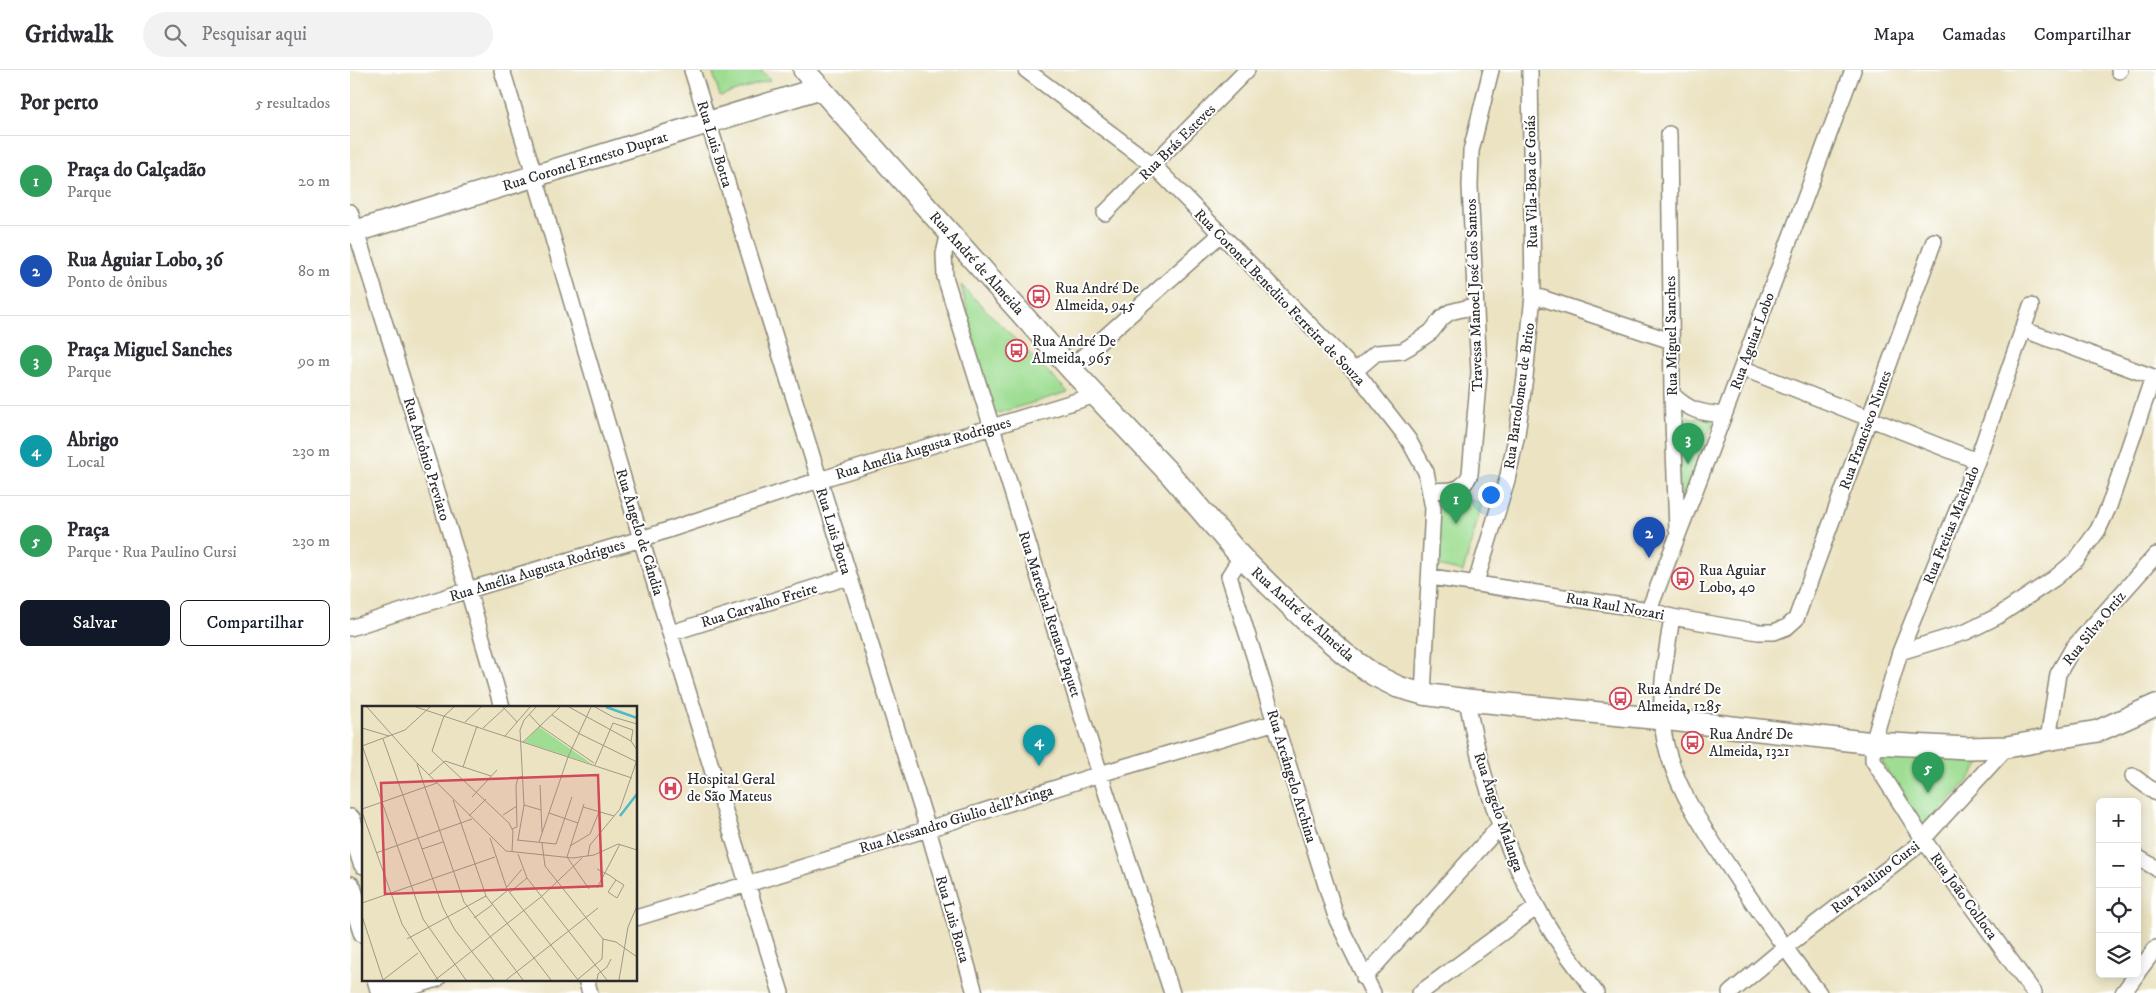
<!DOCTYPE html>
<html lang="pt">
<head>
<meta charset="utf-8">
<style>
	body { margin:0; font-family:"IM FELL DW Pica",serif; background:#f2f2f3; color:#2b2b33 }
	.controls { position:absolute; right:15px; bottom:15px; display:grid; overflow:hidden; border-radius:8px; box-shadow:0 2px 12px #0003 }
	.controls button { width:45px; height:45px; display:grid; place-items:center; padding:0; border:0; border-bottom:1px solid #e1e1e2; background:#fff; color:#2b2b33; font:25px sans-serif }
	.you { position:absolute; left:1140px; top:424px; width:18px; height:18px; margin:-12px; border:4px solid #fff; border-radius:50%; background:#1a73e8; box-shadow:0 0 0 8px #1a73e833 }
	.badge { display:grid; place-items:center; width:32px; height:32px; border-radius:50%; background:#111827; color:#fff; font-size:16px; font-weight:700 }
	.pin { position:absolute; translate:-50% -41px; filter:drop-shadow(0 1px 2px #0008) }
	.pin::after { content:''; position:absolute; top:26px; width:18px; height:15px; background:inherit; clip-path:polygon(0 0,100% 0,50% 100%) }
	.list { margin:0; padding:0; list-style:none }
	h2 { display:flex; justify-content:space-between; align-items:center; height:65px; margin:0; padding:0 20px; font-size:21px }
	h2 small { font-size:16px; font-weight:400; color:#7c7c81 }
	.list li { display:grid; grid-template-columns:32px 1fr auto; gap:15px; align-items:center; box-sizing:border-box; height:90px; padding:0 20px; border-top:1px solid #e1e1e2 }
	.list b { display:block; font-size:19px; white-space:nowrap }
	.list p { margin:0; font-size:16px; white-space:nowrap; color:#7c7c81 }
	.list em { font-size:16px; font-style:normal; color:#7c7c81 }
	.actions { display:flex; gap:10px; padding:15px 20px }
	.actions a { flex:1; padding:11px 0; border:1px solid #111827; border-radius:8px; text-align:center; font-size:18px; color:#111827 }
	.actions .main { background:#111827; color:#fff }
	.icon { flex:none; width:28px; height:28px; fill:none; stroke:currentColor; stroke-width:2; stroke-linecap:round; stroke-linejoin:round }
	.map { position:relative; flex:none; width:1806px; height:923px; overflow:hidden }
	header { display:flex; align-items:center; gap:30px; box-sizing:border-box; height:70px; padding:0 25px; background:#fff; border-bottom:1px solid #e1e1e2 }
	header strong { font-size:24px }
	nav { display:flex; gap:28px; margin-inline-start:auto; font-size:18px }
	.search { width:350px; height:45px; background:#f2f2f3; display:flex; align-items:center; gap:12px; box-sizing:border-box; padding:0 18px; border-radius:28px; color:#7c7c81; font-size:19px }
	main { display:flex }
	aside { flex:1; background:#fff }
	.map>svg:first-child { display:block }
</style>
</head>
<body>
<header>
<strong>Gridwalk</strong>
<div class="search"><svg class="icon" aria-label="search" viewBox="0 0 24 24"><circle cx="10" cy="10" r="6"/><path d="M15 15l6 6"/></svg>Pesquisar aqui</div>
<nav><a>Mapa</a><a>Camadas</a><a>Compartilhar</a></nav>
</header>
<main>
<aside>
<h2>Por perto<small>5 resultados</small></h2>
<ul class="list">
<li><span class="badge" style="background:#2e9e5b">1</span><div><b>Praça do Calçadão</b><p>Parque</p></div><em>20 m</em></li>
<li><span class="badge" style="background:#1a4fb4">2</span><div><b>Rua Aguiar Lobo, 36</b><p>Ponto de ônibus</p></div><em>80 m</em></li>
<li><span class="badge" style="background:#2e9e5b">3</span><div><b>Praça Miguel Sanches</b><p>Parque</p></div><em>90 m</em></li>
<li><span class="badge" style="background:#0f9aa8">4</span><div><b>Abrigo</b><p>Local</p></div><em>230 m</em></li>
<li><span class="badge" style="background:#2e9e5b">5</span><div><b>Praça</b><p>Parque · Rua Paulino Cursi</p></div><em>230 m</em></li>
</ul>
<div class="actions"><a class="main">Salvar</a><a>Compartilhar</a></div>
</aside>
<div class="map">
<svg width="1806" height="923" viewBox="0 0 1806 923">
	<rect width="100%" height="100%" fill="#fff"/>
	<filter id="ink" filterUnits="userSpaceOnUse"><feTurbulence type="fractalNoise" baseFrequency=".02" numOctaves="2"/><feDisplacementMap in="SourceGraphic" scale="10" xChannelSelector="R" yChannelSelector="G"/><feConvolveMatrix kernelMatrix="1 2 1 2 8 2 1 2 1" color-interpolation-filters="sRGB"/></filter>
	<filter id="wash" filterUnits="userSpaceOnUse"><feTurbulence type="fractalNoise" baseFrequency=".0096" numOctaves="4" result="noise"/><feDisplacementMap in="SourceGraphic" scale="20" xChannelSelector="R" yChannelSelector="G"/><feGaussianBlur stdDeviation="1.12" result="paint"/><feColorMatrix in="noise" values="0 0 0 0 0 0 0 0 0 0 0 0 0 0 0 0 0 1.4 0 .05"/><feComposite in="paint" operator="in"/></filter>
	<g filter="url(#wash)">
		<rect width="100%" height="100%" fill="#ebe3c2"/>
		<path fill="#9edd92" stroke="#64845e" d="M 362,0 L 411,0 L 420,10 L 370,26 Z
			M 611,215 L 718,322 L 645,344 L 630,295 Z
			M 1326,339 L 1342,349 L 1365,347 L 1330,440 Z
			M 1111,426 L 1132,434 L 1113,502 L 1083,495 L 1086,437 Z
			M 1528,683 L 1637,684 L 1618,711 L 1573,758 L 1542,711 Z"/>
	</g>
	<g filter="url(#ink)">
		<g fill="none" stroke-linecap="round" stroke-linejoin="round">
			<defs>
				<path id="street" d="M 152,0 L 185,107 L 291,469 L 431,923
					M 342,0 L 578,759 L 625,923
					M 676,0 L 804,96 L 1005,301 L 1058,369 L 1076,402 L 1083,438 L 1073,624
					M 1769,1 L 1770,0
					M 1319,64 L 1322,324 L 1327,460
					M 0,142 L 118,520 L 152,637
					M 755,143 L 897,0
					M 599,162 L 594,184 L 595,207 L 750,704 L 822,923
					M 1183,225 L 1321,271
					M 1681,236 L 1627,391 L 1550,582 L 1523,673 L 1523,690 L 1573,769 L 1684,923
					M 1672,259 L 1806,308
					M 720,298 L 871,164
					M 1392,298 L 1627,391
					M 1005,301 L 1026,283 L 1052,281 L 1059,277 L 1081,262 L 1092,248 L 1100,242 L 1124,236
					M 1322,324 C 1339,341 1351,343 1374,345
					M 1080,420 C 1097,421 1113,423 1120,404 L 1129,303 L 1120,116 L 1121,81 L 1141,0
					M 891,487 L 879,506 L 987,850 L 1023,923
					M 1081,507 L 1299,540 L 1322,547 L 1408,562 L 1424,562 L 1437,557 L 1446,549 L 1584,171
					M 1126,512 L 1157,410 L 1167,364 L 1175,307 L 1183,225 L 1180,0
					M 1299,540 L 1374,345 L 1503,0
					M 1322,547 C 1317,580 1310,615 1312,649 C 1315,707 1358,765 1389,812 C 1415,850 1441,887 1469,923
					M 0,558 L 118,520 L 291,469 L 469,410 L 746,325
					M 321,563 L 498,507
					M 1550,582 L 1616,562 L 1648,546 L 1705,508 L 1726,490 L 1748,460 L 1759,436 L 1803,307
					M 1117,630 C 1130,702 1151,771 1186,835 C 1202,866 1225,895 1246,923
					M 1698,670 L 1708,604 L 1723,578 L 1806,485
					M 1783,706 L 1806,723
					M 1787,787 L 1806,798
					M 286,848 L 578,759 L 750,704 L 926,652
					M 1787,903 L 1806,878
					M 1014,908 L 1150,756
					M 236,909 L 240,923
					M 43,923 L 87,909
					M 1070,923 L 1187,837
					M 1380,923 L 1434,878 L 1566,777 L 1657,677
					M 1773,923 L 1787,904"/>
				<path id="secondary" d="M 454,0 L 720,298 L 820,404 L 891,487 L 954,549 L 995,584 L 1024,605 L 1048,617 L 1073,624 L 1117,630 L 1312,649 L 1523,673 L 1617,678 L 1657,677 L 1748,661 L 1806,635
					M 0,163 L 470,18
					M 0,750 L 14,793
					M 0,817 L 14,862
					M 28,909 L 32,923
					M 50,909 L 54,923"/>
			</defs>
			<use href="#street" stroke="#8b8776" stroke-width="18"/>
			<use href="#secondary" stroke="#8b8776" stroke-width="24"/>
			<use href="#street" stroke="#fff" stroke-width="15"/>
			<use href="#secondary" stroke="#fff" stroke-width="21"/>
		</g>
	</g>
	<defs>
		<symbol id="bus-ring" viewBox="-11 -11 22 22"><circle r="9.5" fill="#fff" stroke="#d1495b" stroke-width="1.5"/><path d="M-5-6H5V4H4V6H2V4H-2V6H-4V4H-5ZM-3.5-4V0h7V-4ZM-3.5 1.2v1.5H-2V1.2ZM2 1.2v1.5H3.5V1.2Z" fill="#d1495b"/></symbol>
		<symbol id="hospital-ring" viewBox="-11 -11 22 22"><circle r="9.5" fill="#fff" stroke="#d1495b" stroke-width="1.5"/><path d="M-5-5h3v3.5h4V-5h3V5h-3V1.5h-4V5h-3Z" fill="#d1495b"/></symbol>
	</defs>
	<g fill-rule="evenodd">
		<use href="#bus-ring" x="676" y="214" width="25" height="25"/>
		<use href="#bus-ring" x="654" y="268" width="25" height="25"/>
		<use href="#bus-ring" x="1320" y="496" width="25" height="25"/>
		<use href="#bus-ring" x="1258" y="616" width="25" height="25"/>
		<use href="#bus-ring" x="1330" y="660" width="25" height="25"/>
		<use href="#hospital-ring" x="308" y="706" width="25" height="25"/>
	</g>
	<g text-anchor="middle" stroke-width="4" stroke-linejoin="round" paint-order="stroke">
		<g font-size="15" fill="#2b2b2b" stroke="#fff">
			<text transform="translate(827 72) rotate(-45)" y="5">Rua Brás Esteves</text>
			<text transform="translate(365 74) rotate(73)" y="5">Rua Luis Botta</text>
			<text transform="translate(235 91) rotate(-17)" y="5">Rua Coronel Ernesto Duprat</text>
			<text transform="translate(1181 112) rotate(-91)" y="5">Rua Vila-Boa de Goiás</text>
			<text transform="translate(627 193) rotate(48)" y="5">Rua André de Almeida</text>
			<text transform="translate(1124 225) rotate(-92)" y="5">Travessa Manoel José dos Santos</text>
			<text transform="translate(930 227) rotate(46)" y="5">Rua Coronel Benedito Ferreira de Souza</text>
			<text transform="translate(1321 266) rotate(-91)" y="5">Rua Miguel Sanches</text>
			<text transform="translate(1402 271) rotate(-70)" y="5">Rua Aguiar Lobo</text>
			<text transform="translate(1169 326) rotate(-82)" y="5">Rua Bartolomeu de Brito</text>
			<text transform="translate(1515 360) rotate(-70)" y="5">Rua Francisco Nunes</text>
			<text transform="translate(573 378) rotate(-17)" y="5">Rua Amélia Augusta Rodrigues</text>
			<text transform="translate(77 389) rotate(73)" y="5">Rua Antônio Previato</text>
			<text transform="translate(1601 455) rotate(-68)" y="5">Rua Freitas Machado</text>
			<text transform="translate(484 461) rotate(73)" y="5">Rua Luis Botta</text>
			<text transform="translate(290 462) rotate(73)" y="5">Rua Ângelo de Cândia</text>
			<text transform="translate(187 500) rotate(-17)" y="5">Rua Amélia Augusta Rodrigues</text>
			<text transform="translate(409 535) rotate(-17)" y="5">Rua Carvalho Freire</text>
			<text transform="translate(1265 536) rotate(10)" y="5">Rua Raul Nozari</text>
			<text transform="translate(700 544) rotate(72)" y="5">Rua Marechal Renato Paquet</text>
			<text transform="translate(953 544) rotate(42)" y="5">Rua André de Almeida</text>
			<text transform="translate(1744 558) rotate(-51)" y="5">Rua Silva Ortiz</text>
			<text transform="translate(942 706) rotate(73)" y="5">Rua Arcângelo Archina</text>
			<text transform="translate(1149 742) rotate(71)" y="5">Rua Ângelo Malanga</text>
			<text transform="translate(606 749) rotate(-17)" y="5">Rua Alessandro Giulio dell'Aringa</text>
			<text transform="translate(1525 807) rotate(-38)" y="5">Rua Paulino Cursi</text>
			<text transform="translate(1614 826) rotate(54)" y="5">Rua João Colloca</text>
			<text transform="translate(603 849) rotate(74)" y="5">Rua Luis Botta</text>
		</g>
		<g font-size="15" fill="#2b2b2b" stroke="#fff" text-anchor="start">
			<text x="705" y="223">Rua André De<tspan x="705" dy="17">Almeida, 945</tspan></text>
			<text x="682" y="276">Rua André De<tspan x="682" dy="17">Almeida, 965</tspan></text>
			<text x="1349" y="505">Rua Aguiar<tspan x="1349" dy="17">Lobo, 40</tspan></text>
			<text x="1287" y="624">Rua André De<tspan x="1287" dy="17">Almeida, 1285</tspan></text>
			<text x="1359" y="669">Rua André De<tspan x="1359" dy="17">Almeida, 1321</tspan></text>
			<text x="337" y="714">Hospital Geral<tspan x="337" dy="17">de São Mateus</tspan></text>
		</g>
	</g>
	<g transform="translate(12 636)">
		<rect width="275" height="275" fill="#ebe3c2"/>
		<path d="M 177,21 L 230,58 L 162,36 Z" fill="#9edd92"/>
		<path fill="none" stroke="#4dbac8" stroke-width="2.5" d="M 244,1 L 275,12M 258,110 L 275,88"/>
		<path fill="none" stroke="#9e9986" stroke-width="1" d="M 5,1 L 55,57 L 144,145 L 211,152 L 232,149 L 256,138 L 275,144M 54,1 L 270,72M 92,1 L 82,10 L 70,45 L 147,117 L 151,125 L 150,146M 141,1 L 155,16M 207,1 L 269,35 L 275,44M 233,1 L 251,11 L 275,18M 167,8 L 178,20 L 232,57M 190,9 L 218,28 L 275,56M 103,16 L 119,1M 0,22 L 27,30M 121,22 L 144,1M 143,30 L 168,1M 21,33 L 81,202 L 93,224 L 132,274M 161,36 L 198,1M 0,39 L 61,213 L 104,274M 0,40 L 43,24 L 68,1M 55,58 L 102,196 L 161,274M 233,59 L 251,17 L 271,24 L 269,35M 101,61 L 115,20M 67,69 L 83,55 L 129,70M 178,79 L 180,126M 110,91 L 135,64M 91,94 L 124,190 L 189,274M 222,98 L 205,151 L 227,183M 162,99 L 179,104M 221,101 L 252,110M 0,103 L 75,77M 0,106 L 40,218 L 76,274M 187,107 L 216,117M 141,109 L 155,100M 107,110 L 124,93M 150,123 L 155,121 L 154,79 L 156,72 L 161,70M 128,132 L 145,183 L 216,274M 155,134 L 194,138 L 210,91M 156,134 L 162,99 L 158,24 L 162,14 L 174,1M 177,136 L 206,51 L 229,1M 180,137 L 183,160 L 241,233 L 240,253 L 215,274M 208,140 L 228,128 L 237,106M 60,143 L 81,136M 14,147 L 110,113M 156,148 L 165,172 L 245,274M 226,150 L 228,139 L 258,103 L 275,54M 235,163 L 247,169 L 254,174 L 262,179 L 255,192 L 246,186 L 254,174M 144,182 L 160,163M 235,182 L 258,138M 148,186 L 165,172M 0,197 L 133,151M 129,198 L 146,184M 0,210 L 21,274M 112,212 L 130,199M 45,233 L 124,190M 241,233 L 254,236 L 275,251M 21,274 L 56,247M 73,274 L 179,191 L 220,152M 144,274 L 236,202M 235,274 L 236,268 L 245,261 L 249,253M 257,274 L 266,221 L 275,200"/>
		<path fill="#d1495b" fill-opacity="0.15" stroke="#d1495b" stroke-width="2.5" d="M 236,69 L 240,180 L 23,188 L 19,77 Z"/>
		<rect width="275" height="275" fill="none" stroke="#2b2b2b" stroke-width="2.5"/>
	</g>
</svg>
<div class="controls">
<button>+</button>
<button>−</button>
<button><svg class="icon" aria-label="locate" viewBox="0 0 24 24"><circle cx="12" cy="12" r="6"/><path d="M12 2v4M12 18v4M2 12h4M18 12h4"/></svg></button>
<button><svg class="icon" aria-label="layers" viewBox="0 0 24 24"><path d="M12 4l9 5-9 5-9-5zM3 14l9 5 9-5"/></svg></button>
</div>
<div class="you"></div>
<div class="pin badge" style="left:1106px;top:454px;background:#2e9e5b">1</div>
<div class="pin badge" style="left:1299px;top:488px;background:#1a4fb4">2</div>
<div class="pin badge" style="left:1338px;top:394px;background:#2e9e5b">3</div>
<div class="pin badge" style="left:689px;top:696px;background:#0f9aa8">4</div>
<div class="pin badge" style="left:1578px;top:723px;background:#2e9e5b">5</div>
</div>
</main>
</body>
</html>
